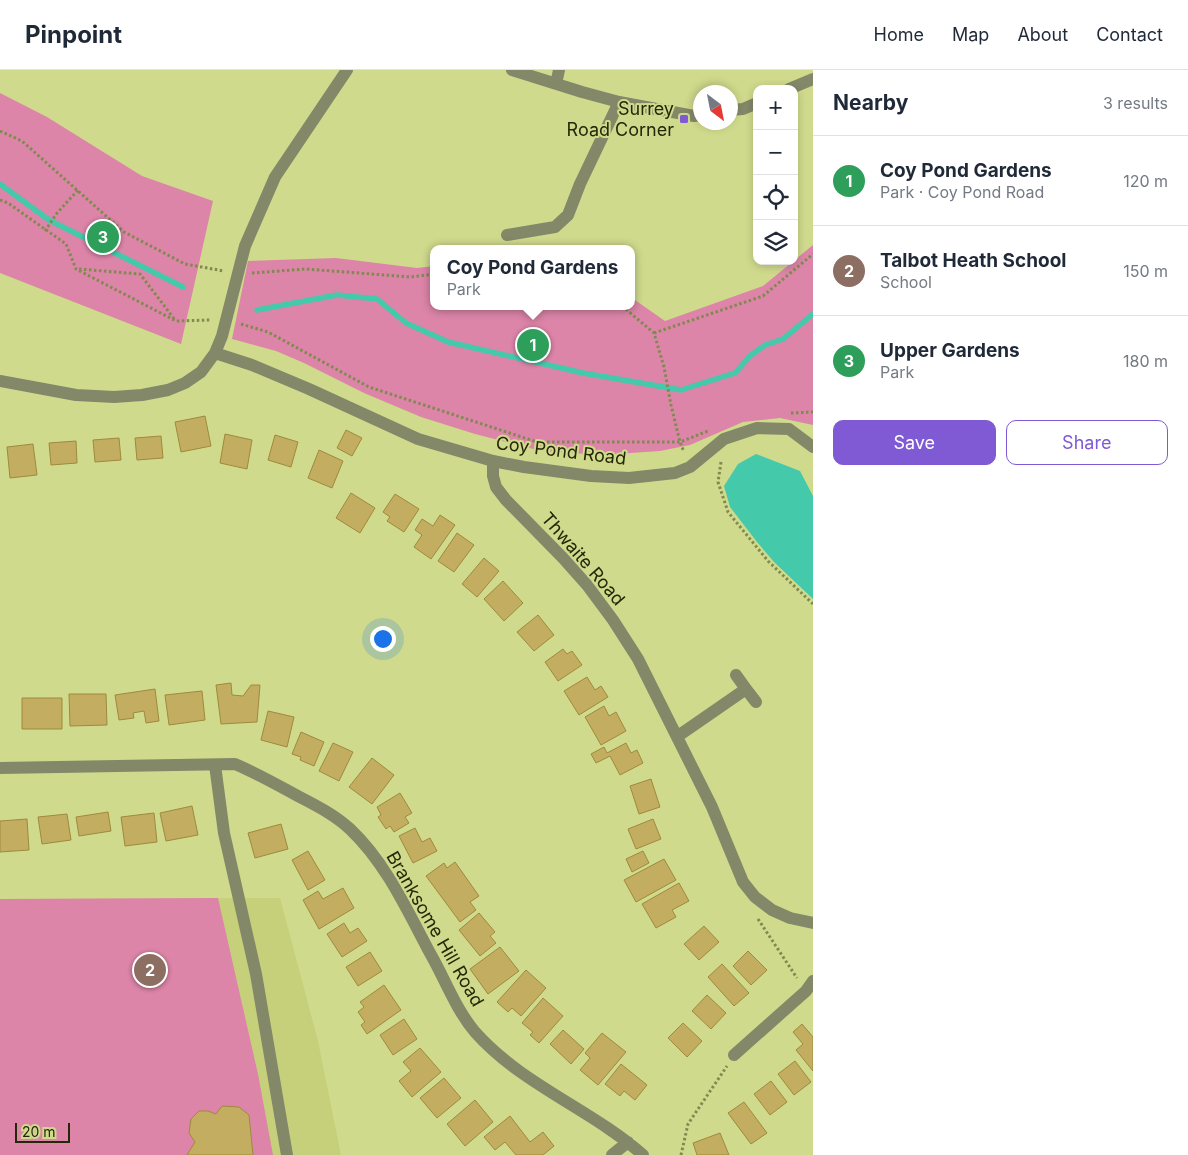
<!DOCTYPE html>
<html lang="en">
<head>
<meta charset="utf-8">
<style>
	body { margin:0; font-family:Inter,sans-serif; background:#f6f6f7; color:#1f2937 }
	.controls { position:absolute; right:15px; top:15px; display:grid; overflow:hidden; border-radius:10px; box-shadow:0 2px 8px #0003 }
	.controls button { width:45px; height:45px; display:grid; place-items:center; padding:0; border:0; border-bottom:1px solid #e0e1e3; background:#fff; color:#1f2937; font:25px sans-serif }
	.compass { position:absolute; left:693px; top:15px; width:45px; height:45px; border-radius:50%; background:#fff; box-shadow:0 2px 8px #0003; rotate:148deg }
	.scale { position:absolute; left:15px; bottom:12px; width:55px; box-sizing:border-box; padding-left:5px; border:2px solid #252808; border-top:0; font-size:14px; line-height:18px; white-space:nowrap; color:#252808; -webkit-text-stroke:4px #d0da8c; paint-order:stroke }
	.you { position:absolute; left:382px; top:568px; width:18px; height:18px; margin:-12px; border:4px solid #fff; border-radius:50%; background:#1a73e8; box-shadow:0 0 0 8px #1a73e833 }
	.badge { display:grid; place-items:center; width:32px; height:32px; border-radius:50%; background:#805ad4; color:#fff; font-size:16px; font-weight:700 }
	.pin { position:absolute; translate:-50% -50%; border:2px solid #fff; box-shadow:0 1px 5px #0006 }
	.popup { position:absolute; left:430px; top:175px; width:205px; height:65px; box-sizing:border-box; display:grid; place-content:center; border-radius:10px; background:#fff; filter:drop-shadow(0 1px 4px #0005); font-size:16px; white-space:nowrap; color:#747a83 }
	.popup b { font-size:19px; color:#1f2937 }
	.popup::after { content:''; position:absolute; left:50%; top:100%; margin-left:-10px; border:10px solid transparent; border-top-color:#fff }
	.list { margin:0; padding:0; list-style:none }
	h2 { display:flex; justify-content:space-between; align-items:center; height:65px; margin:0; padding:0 20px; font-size:21px }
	h2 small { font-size:16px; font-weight:400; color:#747a83 }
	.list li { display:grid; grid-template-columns:32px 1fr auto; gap:15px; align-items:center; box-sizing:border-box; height:90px; padding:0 20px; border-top:1px solid #e0e1e3 }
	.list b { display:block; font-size:19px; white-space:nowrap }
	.list p { margin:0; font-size:16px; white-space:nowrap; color:#747a83 }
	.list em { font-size:16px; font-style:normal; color:#747a83 }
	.actions { display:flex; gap:10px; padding:15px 20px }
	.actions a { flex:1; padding:11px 0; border:1px solid #805ad4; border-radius:10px; text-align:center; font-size:18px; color:#805ad4 }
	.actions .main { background:#805ad4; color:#fff }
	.icon { flex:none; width:28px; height:28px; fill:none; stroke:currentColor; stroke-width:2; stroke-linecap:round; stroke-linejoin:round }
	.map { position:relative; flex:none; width:813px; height:1085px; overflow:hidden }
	header { display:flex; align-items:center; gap:30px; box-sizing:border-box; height:70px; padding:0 25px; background:#fff; border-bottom:1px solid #e0e1e3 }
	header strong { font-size:24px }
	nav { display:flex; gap:28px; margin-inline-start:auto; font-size:18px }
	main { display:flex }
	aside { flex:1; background:#fff }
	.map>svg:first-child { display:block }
</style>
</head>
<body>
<header>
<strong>Pinpoint</strong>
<nav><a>Home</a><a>Map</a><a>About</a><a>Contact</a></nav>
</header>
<main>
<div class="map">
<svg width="813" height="1085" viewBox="0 0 813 1085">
	<rect width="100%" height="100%" fill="#d0da8c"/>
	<path fill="#c6d07a" d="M 280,828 L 318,971 L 341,1085 L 0,1085 L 0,829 Z"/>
	<path fill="#dc85a8" d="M 0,23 L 47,47 L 142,106 L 213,131 L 181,274 L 0,203 Z
		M 813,175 L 813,355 L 780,348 L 743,352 L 690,375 L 660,381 L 601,385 L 541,381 L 475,364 L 421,347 L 364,323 L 304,293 L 276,281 L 232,269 L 248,191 L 336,188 L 417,198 L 434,196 L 434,236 L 632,236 L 632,228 L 665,251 L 763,216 Z
		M 218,828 L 258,1004 L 273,1085 L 0,1085 L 0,829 Z"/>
	<path fill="#44c9ab" d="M 756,384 L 800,401 L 813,426 L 813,529 L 774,492 L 757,472 L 730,437 L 724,416 L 738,394 Z"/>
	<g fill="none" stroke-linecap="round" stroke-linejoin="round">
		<path stroke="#44c9ab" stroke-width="5.5" d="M 0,114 L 49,150 L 183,217
			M 257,240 L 337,225 L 377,229 L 406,253 L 448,272 L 583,303 L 681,320 L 735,303 L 750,286 L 765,275 L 783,269 L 813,244"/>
	</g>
	<path fill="#c2ad60" stroke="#9e8a3c" d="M 205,346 L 211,376 L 181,382 L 175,352 Z
		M 346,360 L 362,368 L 352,386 L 337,378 Z
		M 225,364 L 252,370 L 247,399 L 220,393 Z
		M 275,365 L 298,372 L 291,397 L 268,390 Z
		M 161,366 L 163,388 L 137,390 L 135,368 Z
		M 119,368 L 121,390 L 95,392 L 93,370 Z
		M 76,371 L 77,393 L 51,395 L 49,373 Z
		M 33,374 L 37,405 L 10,408 L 7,377 Z
		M 319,380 L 343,391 L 332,418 L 308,408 Z
		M 351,423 L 375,438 L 360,463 L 336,448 Z
		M 395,424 L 419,439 L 404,462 L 387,451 L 390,447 L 383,442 Z
		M 440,445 L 455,455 L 431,489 L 414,477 L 422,465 L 415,460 L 422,449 L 433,456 Z
		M 457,463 L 474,475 L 454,502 L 438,491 Z
		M 484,488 L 499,501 L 477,527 L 462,514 Z
		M 503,511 L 523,533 L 504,551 L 484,529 Z
		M 538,545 L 554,565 L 534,581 L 517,562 Z
		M 563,579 L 567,584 L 572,581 L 582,595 L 558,611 L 545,592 Z
		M 587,607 L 595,620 L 601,616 L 608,627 L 579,645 L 564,621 Z
		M 231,613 L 232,625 L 243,626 L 251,615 L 260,615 L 257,652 L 221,654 L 216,615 Z
		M 155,619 L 159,651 L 146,653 L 144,641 L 133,643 L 134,648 L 119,650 L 115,625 Z
		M 202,621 L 205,650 L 169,655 L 165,625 Z
		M 69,624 L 106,624 L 107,655 L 70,656 Z
		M 22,628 L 62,628 L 62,659 L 22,659 Z
		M 604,636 L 609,646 L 616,642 L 626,661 L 601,675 L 585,647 Z
		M 268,641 L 294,647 L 287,677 L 261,670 Z
		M 301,662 L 324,672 L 314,696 L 300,690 L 301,687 L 292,684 Z
		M 333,673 L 353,682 L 339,711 L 319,701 Z
		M 626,673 L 631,683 L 637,680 L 643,693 L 620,705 L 610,686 L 596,693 L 591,684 L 604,677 L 607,683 Z
		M 372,688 L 394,705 L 372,734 L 349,717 Z
		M 651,709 L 660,737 L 639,744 L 630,716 Z
		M 400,723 L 412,743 L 405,747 L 409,753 L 394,762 L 390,756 L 386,759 L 378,747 L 381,745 L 377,737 Z
		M 192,736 L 198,765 L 166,771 L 160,743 Z
		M 108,742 L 111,761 L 79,766 L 76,747 Z
		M 154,743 L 157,772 L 125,776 L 121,747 Z
		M 67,744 L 71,770 L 42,774 L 38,747 Z
		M 27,749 L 29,780 L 0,782 L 0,751 Z
		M 653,749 L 661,769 L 636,779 L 628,759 Z
		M 281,754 L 288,779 L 255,788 L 248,763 Z
		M 415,758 L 422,772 L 430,768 L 437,781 L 413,793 L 399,766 Z
		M 308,781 L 325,810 L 308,820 L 292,790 Z
		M 643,781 L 649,793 L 632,802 L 626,789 Z
		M 664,789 L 676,810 L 636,832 L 624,810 Z
		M 455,792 L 479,826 L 470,832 L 476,840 L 460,852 L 426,806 L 444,793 L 447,798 Z
		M 679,813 L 689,831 L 672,840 L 676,847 L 656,858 L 642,834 Z
		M 343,818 L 354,838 L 319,859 L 303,830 L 318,821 L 323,829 Z
		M 479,843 L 495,862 L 490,866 L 496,873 L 480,886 L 459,860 Z
		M 344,853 L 350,863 L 358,858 L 367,871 L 342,887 L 327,864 Z
		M 704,856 L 719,872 L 699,890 L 684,874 Z
		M 500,877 L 519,901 L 488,924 L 470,899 Z
		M 748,881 L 767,900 L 751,915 L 733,896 Z
		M 370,882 L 382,901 L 358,916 L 346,897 Z
		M 722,894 L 749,923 L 734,936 L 708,907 Z
		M 526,900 L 546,918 L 521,946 L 512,938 L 508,942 L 497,932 Z
		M 384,915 L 401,940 L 367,964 L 361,955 L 365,952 L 358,942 L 364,937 L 360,932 Z
		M 707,925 L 726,943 L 711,959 L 692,941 Z
		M 543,928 L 563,946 L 539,973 L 530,965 L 533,962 L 522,953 Z
		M 404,949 L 417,969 L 393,985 L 380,965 Z
		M 683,953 L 702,971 L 687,987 L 668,968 Z
		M 802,954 L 813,967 L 813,1001 L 796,980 L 803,974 L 793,962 Z
		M 563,960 L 584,979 L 571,994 L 550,974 Z
		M 602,963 L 626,982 L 598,1015 L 580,1000 L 590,988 L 585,983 Z
		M 420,978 L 441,1002 L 412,1027 L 399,1011 L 411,1001 L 403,992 Z
		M 795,991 L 811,1012 L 794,1025 L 778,1004 Z
		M 621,994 L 647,1015 L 635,1030 L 624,1021 L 620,1026 L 605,1014 Z
		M 444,1008 L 461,1028 L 437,1048 L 420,1028 Z
		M 771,1011 L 787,1032 L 770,1045 L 754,1024 Z
		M 475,1030 L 493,1052 L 465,1076 L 447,1054 Z
		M 744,1032 L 767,1063 L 751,1074 L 728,1043 Z
		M 222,1036 L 239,1037 L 249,1045 L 253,1085 L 187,1085 L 195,1072 L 189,1063 L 191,1049 L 199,1041 L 208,1041 L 216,1044 Z
		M 510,1046 L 530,1072 L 543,1062 L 554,1076 L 543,1085 L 516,1085 L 505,1072 L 495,1080 L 484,1067 Z
		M 720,1063 L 729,1085 L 697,1085 L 693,1073 Z"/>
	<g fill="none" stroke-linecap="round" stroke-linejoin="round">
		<path stroke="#828950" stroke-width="3" stroke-dasharray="2.5 2.5" stroke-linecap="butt" d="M 0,61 L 22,71 L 124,162 L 185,194 L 224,201
			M 0,130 L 8,133 L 66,174 L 76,199 L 176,251 L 210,250
			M 45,161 L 57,143 L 78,120
			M 79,199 L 140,204 L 175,250
			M 252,203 L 306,199 L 411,207 L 434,204
			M 622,236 L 654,263 L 664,297 L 671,335 L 680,372 L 684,382
			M 241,254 L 268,262 L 369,317 L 537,372 L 680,372 L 708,361
			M 654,263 L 763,226 L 813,184
			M 791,343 L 813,342
			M 721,392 L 718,412 L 728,442 L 768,491 L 813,534
			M 758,849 L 797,908
			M 681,1085 L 688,1054 L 727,996"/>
		<path stroke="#838869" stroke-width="12" d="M 512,0 L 582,22 L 619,32 L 694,46 L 700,45
			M 556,14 L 559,0
			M 789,19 L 813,9
			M 730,40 L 743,39 L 757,33
			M 507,165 L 555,157 L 568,145 L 580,114 L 619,32
			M 215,283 L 252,295 L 309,319 L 418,369 L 493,391 L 524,397 L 591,406 L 629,408 L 675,403 L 690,397 L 724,369 L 757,358 L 789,359 L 813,377
			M 0,311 L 76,325 L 114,327 L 142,325 L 168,320 L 185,313 L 201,302 L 215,283 L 222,266 L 245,176 L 275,107 L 347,0
			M 493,391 L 493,406 L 496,417 L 506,430 L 563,488 L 587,515 L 613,550 L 638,589 L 712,737 L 743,812 L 755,827 L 772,840 L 790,848 L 813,853
			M 736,605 L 746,619
			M 678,666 L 746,619 L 756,632
			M 215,695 L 224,763 L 256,904 L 287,1085
			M 0,698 L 235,694 C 256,703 276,714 296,725 C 315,735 334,744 350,759 C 386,793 407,840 430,883 C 445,909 455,938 475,962 C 522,1015 591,1039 643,1085
			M 734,985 L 806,921 L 813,911
			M 612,1085 L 628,1072"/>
	</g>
	<rect fill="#805ad4" stroke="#d0da8c" stroke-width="2" x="679" y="44" width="10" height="10" rx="2.5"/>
	<g text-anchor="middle" stroke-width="4" stroke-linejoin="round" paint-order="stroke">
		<g font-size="18" fill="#252808" stroke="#d0da8c" text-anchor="end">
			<text x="674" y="45">Surrey<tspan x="674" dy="21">Road Corner</tspan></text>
		</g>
		<g font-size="18" fill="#252808" stroke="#d0da8c">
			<text transform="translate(561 381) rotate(7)" y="6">Coy Pond Road</text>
			<text transform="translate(583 489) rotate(49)" y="6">Thwaite Road</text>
			<text transform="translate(435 859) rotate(60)" y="6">Branksome Hill Road</text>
		</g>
	</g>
</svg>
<div class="controls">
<button>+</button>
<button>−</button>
<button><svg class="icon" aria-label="locate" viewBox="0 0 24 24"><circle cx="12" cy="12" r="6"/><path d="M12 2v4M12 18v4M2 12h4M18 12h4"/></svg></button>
<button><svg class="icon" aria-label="layers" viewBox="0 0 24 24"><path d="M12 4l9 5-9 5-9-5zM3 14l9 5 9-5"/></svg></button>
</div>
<svg class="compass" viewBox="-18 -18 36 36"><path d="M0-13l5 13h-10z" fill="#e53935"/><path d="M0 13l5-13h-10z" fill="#747a83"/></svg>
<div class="scale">20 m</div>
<div class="you"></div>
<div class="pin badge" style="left:533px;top:275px;background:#2e9e5b">1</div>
<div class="popup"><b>Coy Pond Gardens</b>Park</div>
<div class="pin badge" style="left:150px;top:900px;background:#8d6e63">2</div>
<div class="pin badge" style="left:103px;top:167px;background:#2e9e5b">3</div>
</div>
<aside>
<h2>Nearby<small>3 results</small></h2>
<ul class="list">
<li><span class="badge" style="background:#2e9e5b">1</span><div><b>Coy Pond Gardens</b><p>Park · Coy Pond Road</p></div><em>120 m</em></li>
<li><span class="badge" style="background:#8d6e63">2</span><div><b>Talbot Heath School</b><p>School</p></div><em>150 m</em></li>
<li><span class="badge" style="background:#2e9e5b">3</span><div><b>Upper Gardens</b><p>Park</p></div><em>180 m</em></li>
</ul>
<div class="actions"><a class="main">Save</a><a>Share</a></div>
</aside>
</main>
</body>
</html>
